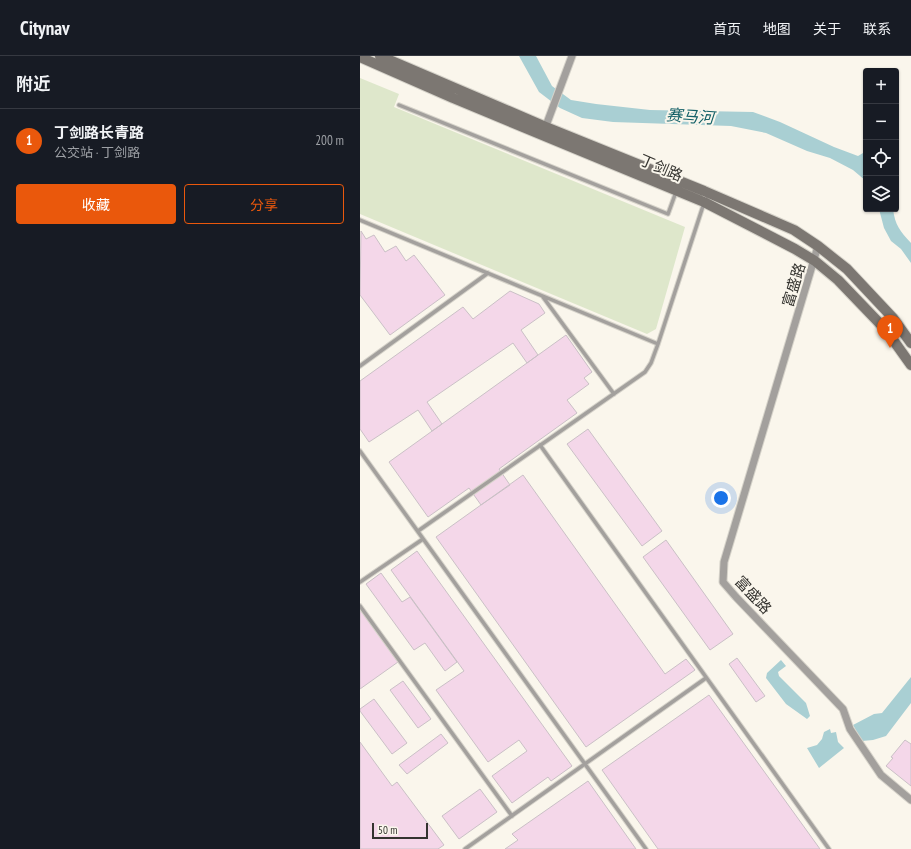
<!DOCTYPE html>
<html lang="zh">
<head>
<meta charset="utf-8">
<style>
	body { margin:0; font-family:"PT Sans Narrow","Noto Sans SC",sans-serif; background:#242831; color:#f1f3f6 }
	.controls { position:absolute; right:12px; top:12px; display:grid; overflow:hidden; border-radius:4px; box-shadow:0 1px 3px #0004 }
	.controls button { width:36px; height:36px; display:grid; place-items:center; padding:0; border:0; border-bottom:1px solid #363941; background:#171b24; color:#f1f3f6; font:20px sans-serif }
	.scale { position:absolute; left:12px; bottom:10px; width:56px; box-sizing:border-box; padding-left:4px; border:2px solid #34332f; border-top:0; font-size:11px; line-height:14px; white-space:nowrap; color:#34332f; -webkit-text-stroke:3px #faf6ec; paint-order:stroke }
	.you { position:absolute; left:361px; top:442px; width:14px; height:14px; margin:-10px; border:3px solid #fff; border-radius:50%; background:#1a73e8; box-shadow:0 0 0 6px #1a73e833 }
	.badge { display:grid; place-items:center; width:26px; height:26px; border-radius:50%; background:#ea580c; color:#fff; font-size:13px; font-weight:700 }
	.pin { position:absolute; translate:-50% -33px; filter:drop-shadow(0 1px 2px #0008) }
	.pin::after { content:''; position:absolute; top:21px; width:14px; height:12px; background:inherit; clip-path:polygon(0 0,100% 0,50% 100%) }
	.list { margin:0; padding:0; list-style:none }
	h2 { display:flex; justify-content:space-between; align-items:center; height:52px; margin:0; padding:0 16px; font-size:17px }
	h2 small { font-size:13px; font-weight:400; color:#9ea1a6 }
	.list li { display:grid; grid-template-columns:26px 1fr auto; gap:12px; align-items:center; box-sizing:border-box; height:64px; padding:0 16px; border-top:1px solid #363941 }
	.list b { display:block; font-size:15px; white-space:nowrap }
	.list p { margin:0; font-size:13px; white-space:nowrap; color:#9ea1a6 }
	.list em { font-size:13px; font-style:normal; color:#9ea1a6 }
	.actions { display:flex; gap:8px; padding:12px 16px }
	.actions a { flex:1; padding:9px 0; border:1px solid #ea580c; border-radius:4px; text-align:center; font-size:14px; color:#ea580c }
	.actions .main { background:#ea580c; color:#fff }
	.icon { flex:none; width:22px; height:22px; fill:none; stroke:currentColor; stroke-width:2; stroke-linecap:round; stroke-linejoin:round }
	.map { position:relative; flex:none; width:551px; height:793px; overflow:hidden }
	header { display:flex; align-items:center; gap:24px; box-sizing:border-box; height:56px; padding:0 20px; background:#171b24; border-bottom:1px solid #363941 }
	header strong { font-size:19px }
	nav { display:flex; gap:22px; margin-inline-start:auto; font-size:14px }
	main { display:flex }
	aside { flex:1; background:#171b24 }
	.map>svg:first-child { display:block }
</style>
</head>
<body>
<header>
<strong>Citynav</strong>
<nav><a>首页</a><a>地图</a><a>关于</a><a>联系</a></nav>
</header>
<main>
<aside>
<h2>附近<small></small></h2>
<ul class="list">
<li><span class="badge">1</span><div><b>丁剑路长青路</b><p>公交站 · 丁剑路</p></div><em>200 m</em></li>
</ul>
<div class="actions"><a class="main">收藏</a><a>分享</a></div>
</aside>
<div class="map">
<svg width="551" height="793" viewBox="0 0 551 793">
	<rect width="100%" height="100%" fill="#faf6ec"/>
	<path fill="#dee7cb" d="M 0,22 L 39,38 L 34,51 L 325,171 L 296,273 L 287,278 L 0,158 Z"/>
	<path fill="#a9cfd3" d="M 159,0 L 176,0 L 192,30 L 211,44 L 236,48 L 290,54 L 393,56 L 420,66 L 474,91 L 498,100 L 503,97 L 506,100 L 506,125 L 493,114 L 470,102 L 447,95 L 406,77 L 371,70 L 253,66 L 222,62 L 200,52 L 179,36 Z
		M 519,153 L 533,153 C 535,169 540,175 551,187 L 551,207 L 541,193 L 531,185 L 524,172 Z
		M 421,604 L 426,610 L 418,616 L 419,620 L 446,647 L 450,660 L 447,663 L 426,648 L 406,622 L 407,617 Z
		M 551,621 L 551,647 L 526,680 L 513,684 L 502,685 L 493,669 L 514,658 L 522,657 Z
		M 470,673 L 471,677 L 476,676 L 478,686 L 484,692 L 459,712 L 447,692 L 457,689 L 462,683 L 464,676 Z"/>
	<path fill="#f4d7e9" stroke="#cac0c6" d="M 1,175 L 6,183 L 14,179 L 25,196 L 36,190 L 46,205 L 54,199 L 85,239 L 30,279 L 0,239 Z
		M 150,235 L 179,248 L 185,257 L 161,274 L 178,299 L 167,307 L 153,287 L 67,346 L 82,368 L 72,375 L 58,354 L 9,386 L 0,373 L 0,325 L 103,251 L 113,263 Z
		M 206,279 L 232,316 L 224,322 L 229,328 L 207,344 L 217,357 L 139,413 L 150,429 L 121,449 L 109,432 L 68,461 L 29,406 Z
		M 228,373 L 302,475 L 282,490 L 207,388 Z
		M 163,419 L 305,618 L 326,603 L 335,614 L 226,691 L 76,481 Z
		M 306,484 L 373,578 L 350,594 L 283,501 Z
		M 57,495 L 212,710 L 191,725 L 188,721 L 152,747 L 132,720 L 167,695 L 159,684 L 128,706 L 76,634 L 104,615 L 31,514 Z
		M 21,517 L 42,546 L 50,541 L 97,606 L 85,615 L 65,587 L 54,594 L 6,528 Z
		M 0,553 L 38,606 L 0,633 Z
		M 377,602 L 405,640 L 396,646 L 369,608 Z
		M 43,625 L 71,663 L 58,672 L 30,634 Z
		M 349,639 L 460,793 L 298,793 L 242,714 Z
		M 14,643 L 47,687 L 32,698 L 0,655 L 0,653 Z
		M 81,678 L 88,687 L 47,718 L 39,709 Z
		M 545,684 L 551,688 L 551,730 L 526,710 L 533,702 L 531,701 Z
		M 0,686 L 32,730 L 37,726 L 84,789 L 78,793 L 0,793 Z
		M 228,725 L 276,793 L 145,793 L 158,784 L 152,778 Z
		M 120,733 L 137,756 L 99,783 L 82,760 Z"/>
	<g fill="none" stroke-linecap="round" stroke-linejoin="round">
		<defs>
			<path id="service" d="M 39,49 L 308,158 L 316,136
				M 0,164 L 298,288
				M 183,241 L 254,338
				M 0,310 L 128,217
				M 180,389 L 469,793
				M 0,395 L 286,793
				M 58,475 L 285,316 L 291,307 L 298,288 L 344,147
				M 0,526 L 63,483
				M 0,550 L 152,760
				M 105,793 L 346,622"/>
			<path id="minor" d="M 184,75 L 212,0
				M 458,190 L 364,506 L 363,526 L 376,541 L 483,653 L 490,673 L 521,719 L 551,744"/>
			<path id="secondary" d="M 20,0 L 186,71 L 344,135 L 434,174 L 458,190 L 487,213 L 533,262 L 551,287
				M 0,1 L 93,42 L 344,146 L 435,193 L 455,205 L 478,224 L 526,274 L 551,309"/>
		</defs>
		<use href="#service" stroke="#d6d3ca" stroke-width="5.5"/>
		<use href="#minor" stroke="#d6d3ca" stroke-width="9"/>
		<use href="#secondary" stroke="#d6d3ca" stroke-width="12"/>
		<use href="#service" stroke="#a3a09d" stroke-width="3.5"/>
		<use href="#minor" stroke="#a3a09d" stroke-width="7"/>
		<use href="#secondary" stroke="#7c7772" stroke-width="10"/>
	</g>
	<g text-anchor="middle" stroke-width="4" stroke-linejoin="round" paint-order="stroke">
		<g font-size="15" fill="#34332f" stroke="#faf6ec">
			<text transform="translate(301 112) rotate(23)" y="5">丁剑路</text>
			<text transform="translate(434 229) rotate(-73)" y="5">富盛路</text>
			<text transform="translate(393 539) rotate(47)" y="5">富盛路</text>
		</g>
		<g font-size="16" font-style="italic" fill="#136067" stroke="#faf6ec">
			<text transform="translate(330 60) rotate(4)" y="6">赛马河</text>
		</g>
	</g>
</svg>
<div class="controls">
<button>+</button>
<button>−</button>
<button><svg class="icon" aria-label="locate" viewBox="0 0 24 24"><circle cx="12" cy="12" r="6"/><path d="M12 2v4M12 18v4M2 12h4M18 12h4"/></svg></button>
<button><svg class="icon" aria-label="layers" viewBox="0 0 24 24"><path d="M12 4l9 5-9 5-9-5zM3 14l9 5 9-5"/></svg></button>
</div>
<div class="scale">50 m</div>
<div class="you"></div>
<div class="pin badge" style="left:530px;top:292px">1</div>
</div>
</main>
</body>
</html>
